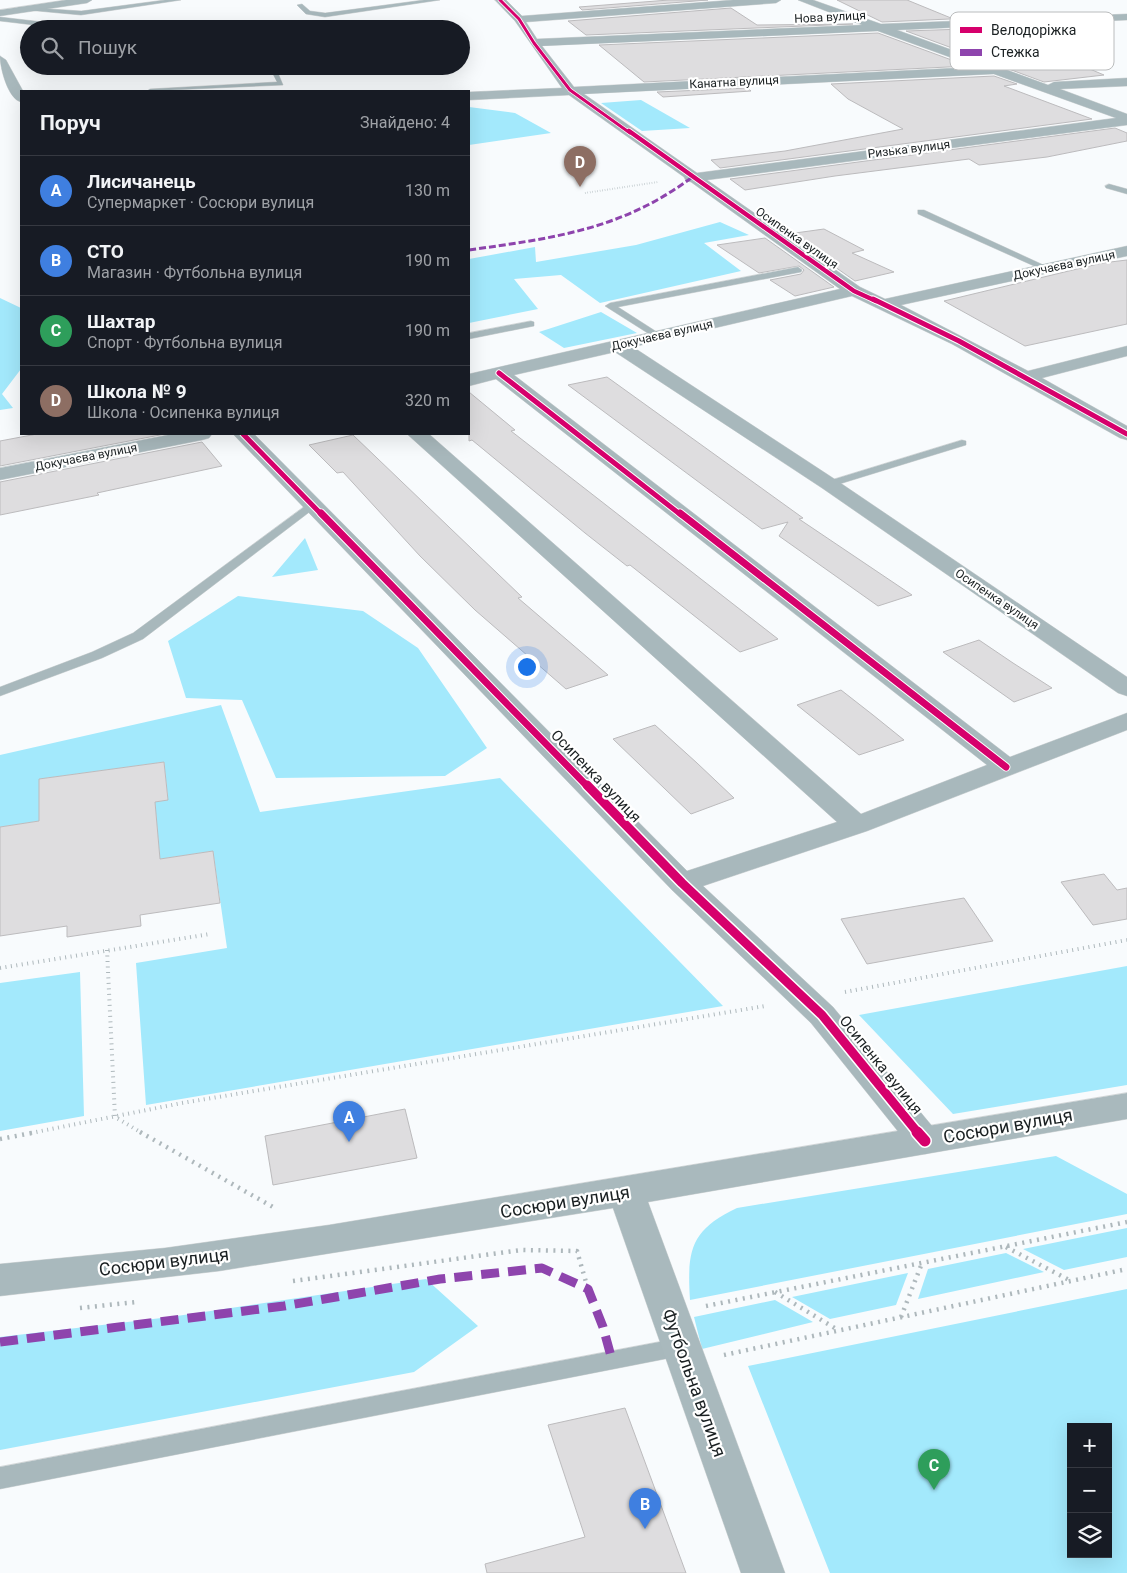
<!DOCTYPE html>
<html lang="uk">
<head>
<meta charset="utf-8">
<style>
	body { margin:0; font-family:Roboto,sans-serif; background:#20242c; color:#f1f3f6 }
	.controls { position:absolute; right:15px; bottom:15px; display:grid; overflow:hidden; border-radius:0px; box-shadow:0 5px 20px #0002 }
	.controls button { width:45px; height:45px; display:grid; place-items:center; padding:0; border:0; border-bottom:1px solid #363941; background:#171b24; color:#f1f3f6; font:25px sans-serif }
	.you { position:absolute; left:526px; top:666px; width:18px; height:18px; margin:-12px; border:4px solid #fff; border-radius:50%; background:#1a73e8; box-shadow:0 0 0 8px #1a73e833 }
	.badge { display:grid; place-items:center; width:32px; height:32px; border-radius:50%; background:#686d6f; color:#fff; font-size:16px; font-weight:700 }
	.pin { position:absolute; translate:-50% -41px; filter:drop-shadow(0 1px 2px #0008) }
	.pin::after { content:''; position:absolute; top:26px; width:18px; height:15px; background:inherit; clip-path:polygon(0 0,100% 0,50% 100%) }
	.list { margin:0; padding:0; list-style:none }
	h2 { display:flex; justify-content:space-between; align-items:center; height:65px; margin:0; padding:0 20px; font-size:21px }
	h2 small { font-size:16px; font-weight:400; color:#9ea1a6 }
	.list li { display:grid; grid-template-columns:32px 1fr auto; gap:15px; align-items:center; box-sizing:border-box; height:70px; padding:0 20px; border-top:1px solid #363941 }
	.list b { display:block; font-size:19px; white-space:nowrap }
	.list p { margin:0; font-size:16px; white-space:nowrap; color:#9ea1a6 }
	.list em { font-size:16px; font-style:normal; color:#9ea1a6 }
	.icon { flex:none; width:28px; height:28px; fill:none; stroke:currentColor; stroke-width:2; stroke-linecap:round; stroke-linejoin:round }
	.map { position:relative; flex:none; width:1127px; height:1573px; overflow:hidden }
	.search { position:absolute; background:#171b24; box-shadow:0 5px 20px #0002; left:20px; top:20px; width:450px; height:55px; display:flex; align-items:center; gap:12px; box-sizing:border-box; padding:0 18px; border-radius:28px; color:#9ea1a6; font-size:19px }
	.panel { position:absolute; background:#171b24; box-shadow:0 5px 20px #0002; left:20px; top:90px; width:450px; height:345px; border-radius:0px }
	.map>svg:first-child { display:block }
</style>
</head>
<body>
<div class="map">
<svg width="1127" height="1573" viewBox="0 0 1127 1573">
	<rect width="100%" height="100%" fill="#f8fbfd"/>
	<path fill="#a3e9fc" fill-rule="evenodd" d="M 641,100 L 690,128 L 642,131 L 601,103 Z
		M 469,107 L 515,113 L 551,133 L 469,145 Z
		M 720,222 L 749,235 L 704,243 L 741,271 L 600,303 L 561,275 L 514,279 L 538,309 L 469,323 L 469,259 L 535,247 L 536,262 L 636,245 Z
		M 0,298 L 21,308 L 21,369 L 2,394 L 13,408 L 0,410 Z
		M 601,312 L 637,333 L 564,348 L 539,332 Z
		M 305,538 L 318,570 L 272,577 Z
		M 238,596 L 363,611 L 418,648 L 487,748 L 445,776 L 276,778 L 242,700 L 186,698 L 168,641 Z
		M 221,705 L 260,812 L 500,778 L 723,1006 L 146,1105 L 136,963 L 227,948 L 213,851 L 160,859 L 155,802 L 168,799 L 164,762 L 39,779 L 39,821 L 0,827 L 0,755 Z
		M 1127,966 L 1127,1085 L 953,1114 L 859,1015 Z
		M 80,972 L 84,1116 L 0,1131 L 0,983 Z
		M 1056,1156 L 1127,1194 L 1127,1214 L 690,1300 C 687,1251 690,1230 737,1208 Z
		M 1127,1228 L 1127,1257 L 1064,1270 L 1023,1249 Z
		M 1006,1253 L 1044,1272 L 918,1299 L 928,1269 Z
		M 908,1273 L 896,1305 L 830,1319 L 792,1297 Z
		M 426,1279 L 478,1326 L 414,1372 L 0,1450 L 0,1337 L 170,1317 Z
		M 1127,1289 L 1127,1573 L 830,1573 L 748,1366 ZM 1071,1427 L 1108,1427 L 1108,1554 L 1071,1554 Z
		M 775,1300 L 813,1322 L 702,1349 L 694,1317 Z"/>
	<path fill="#dedddf" stroke="#bcbbbd" d="M 669,0 L 708,0 L 582,10 L 579,7 Z
		M 837,0 L 907,0 L 951,18 L 972,18 L 882,22 Z
		M 731,8 L 757,25 L 853,24 L 586,35 L 568,21 Z
		M 993,28 L 1104,75 L 1044,82 L 906,31 Z
		M 878,33 L 968,66 L 644,82 L 599,45 Z
		M 994,76 L 1017,84 L 1004,86 L 1092,119 L 720,168 L 711,160 L 785,151 L 903,129 L 848,99 L 831,84 Z
		M 748,88 L 751,91 L 663,97 L 657,92 Z
		M 1115,128 L 1127,133 L 1127,141 L 1047,157 L 979,165 L 969,159 L 835,176 L 745,190 L 730,179 Z
		M 824,229 L 864,250 L 852,253 L 894,272 L 855,281 L 788,234 Z
		M 765,238 L 834,287 L 795,296 L 770,280 L 801,274 L 804,270 L 799,266 L 759,273 L 717,245 Z
		M 1127,260 L 1127,324 L 1025,346 L 944,301 L 1102,263 Z
		M 607,377 L 803,518 L 799,519 L 912,595 L 878,606 L 779,536 L 788,522 L 762,529 L 568,385 Z
		M 469,392 L 515,430 L 511,431 L 778,639 L 740,652 L 630,565 L 627,566 L 585,533 L 472,440 L 469,441 Z
		M 37,434 L 165,434 L 0,466 L 0,441 Z
		M 353,435 L 522,597 L 518,598 L 608,675 L 566,689 L 475,610 L 420,556 L 343,472 L 337,473 L 309,445 Z
		M 202,442 L 222,466 L 97,493 L 99,495 L 0,515 L 0,482 Z
		M 979,640 L 1013,663 L 1052,688 L 1014,702 L 943,652 Z
		M 841,690 L 873,715 L 904,740 L 859,755 L 797,705 Z
		M 655,725 L 697,763 L 734,798 L 691,814 L 613,739 Z
		M 164,762 L 168,800 L 155,802 L 160,859 L 213,851 L 220,903 L 140,915 L 141,926 L 67,937 L 67,926 L 0,936 L 0,827 L 39,821 L 39,779 Z
		M 1104,874 L 1117,890 L 1127,888 L 1127,919 L 1093,925 L 1061,882 Z
		M 964,898 L 993,941 L 867,964 L 841,919 Z
		M 405,1109 L 417,1158 L 273,1185 L 265,1136 Z
		M 625,1408 L 686,1573 L 487,1573 L 485,1564 L 585,1537 L 548,1425 Z"/>
	<g fill="none" stroke-linecap="round" stroke-linejoin="round">
		<defs>
			<path id="lane" d="M 165,0 L 181,0 L 81,15 L 16,9 L 19,7 L 81,11 Z
				M 424,0 L 440,0 L 325,17 L 306,14 L 297,5 L 302,4 L 310,11 L 325,13 Z
				M 0,17 L 77,26 L 80,28 L 68,29 L 0,21 Z
				M 269,66 L 275,66 L 283,85 L 147,91 L 150,89 L 277,82 Z
				M 1109,184 L 1127,189 L 1127,194 L 1106,188 L 1105,186 Z
				M 918,210 L 924,210 L 1050,268 L 1043,270 L 918,214 Z
				M 798,267 L 802,270 L 801,272 L 618,307 L 660,334 L 662,336 L 657,339 L 605,306 L 610,303 Z
				M 531,321 L 534,322 L 534,326 L 469,339 L 469,333 Z
				M 962,440 L 966,441 L 966,445 L 833,486 L 825,486 L 823,484 L 825,482 Z
				M 312,501 L 318,505 L 316,507 L 143,639 L 102,658 L 0,696 L 0,687 L 92,652 L 133,633 Z
				M 680,1338 L 688,1341 L 691,1347 L 688,1353 L 680,1356 L 0,1489 L 0,1467 Z"/>
			<path id="street" d="M 66,0 L 92,0 L 87,3 L 0,16 L 0,10 Z
				M 495,0 L 506,0 L 522,16 L 733,0 L 781,0 L 776,3 L 526,22 L 537,39 L 862,25 L 798,0 L 813,0 L 881,24 L 1127,14 L 1127,20 L 897,30 L 1048,85 L 1054,82 L 1127,78 L 1127,86 L 1060,89 L 1127,114 L 1127,125 L 707,180 L 860,287 L 885,299 L 1127,246 L 1127,256 L 901,305 L 1028,371 L 1127,346 L 1127,356 L 1042,378 L 1127,426 L 1127,440 L 1120,438 L 952,344 L 852,296 L 633,347 L 836,480 L 1127,677 L 1127,696 L 1118,693 L 822,488 L 615,352 L 514,375 L 1010,757 L 1127,713 L 1127,730 L 867,831 L 703,886 L 833,1007 L 937,1132 L 943,1141 L 937,1150 L 925,1154 L 913,1150 L 811,1023 L 672,890 L 233,434 L 254,434 L 687,871 L 837,822 L 407,434 L 429,434 L 861,814 L 987,765 L 496,379 L 469,386 L 469,374 L 840,289 L 691,182 L 686,181 L 684,177 L 569,95 L 469,100 L 469,92 L 562,88 L 515,21 ZM 878,31 L 977,67 L 574,87 L 542,46 ZM 994,74 L 1116,118 L 697,173 L 584,94 Z
				M 0,56 L 6,60 L 23,91 L 21,91 L 21,102 C 8,99 0,68 0,56 Z
				M 173,434 L 212,434 L 209,438 L 202,440 L 0,480 L 0,468 Z"/>
			<path id="primary" d="M 1127,1093 L 1127,1119 L 648,1202 L 785,1573 L 741,1573 L 613,1208 L 219,1271 L 0,1296 L 0,1264 L 165,1248 L 329,1225 Z"/>
		</defs>
		<use href="#lane" stroke="#d5d8d9" stroke-width="1"/>
		<use href="#street" stroke="#d5d8d9" stroke-width="1"/>
		<use href="#primary" stroke="#d5d8d9" stroke-width="1"/>
		<path stroke="#aeb8bc" stroke-width="2" stroke-dasharray="0.5 2" stroke-linecap="butt" d="M 585,193 L 658,182"/>
		<path stroke="#aeb8bc" stroke-width="4" stroke-dasharray="1 4.5" stroke-linecap="butt" d="M 107,950 L 115,1117 L 142,1133
			M 0,968 L 210,934
			M 845,992 L 1127,940
			M 31,1133 L 182,1103 L 765,1006"/>
		<path stroke="#aeb8bc" stroke-width="4.5" stroke-dasharray="2 5.5" stroke-linecap="butt" d="M 140,1132 L 273,1207
			M 0,1139 L 37,1132
			M 1006,1247 L 1071,1281
			M 293,1281 L 522,1250 L 577,1251 L 588,1289
			M 775,1292 L 838,1330
			M 706,1306 L 1127,1222
			M 80,1308 L 136,1302
			M 901,1317 L 922,1263
			M 724,1355 L 1127,1269"/>
		<use href="#lane" fill="#a8b8bc" fill-rule="evenodd"/>
		<use href="#street" fill="#a8b8bc" fill-rule="evenodd"/>
		<use href="#primary" fill="#a9b9bd" fill-rule="evenodd"/>
		<path stroke="#8e44ad" stroke-width="3" stroke-dasharray="7 3" stroke-linecap="butt" d="M 469,250 C 553,238 621,230 691,178"/>
		<path stroke="#8e44ad" stroke-width="9" stroke-dasharray="18 9" stroke-linecap="butt" d="M 0,1342 L 284,1306 L 440,1279 L 542,1268 L 588,1289 L 603,1327 L 612,1360"/>
		<defs>
			<path id="cycleway-far5" d="M 500,0 L 519,19 L 534,43 L 570,90 L 630,133"/>
			<path id="cycleway-far4" d="M 629,131 L 854,291 L 876,301"/>
			<path id="cycleway-far3" d="M 873,299 L 959,341 L 1127,434
				M 499,373 L 681,515
				M 243,434 L 322,515"/>
			<path id="cycleway-far2" d="M 321,513 L 588,787
				M 680,513 L 1006,767"/>
			<path id="cycleway-far1" d="M 587,785 L 682,883 L 822,1015 L 918,1133"/>
			<path id="cycleway" d="M 917,1132 L 925,1141"/>
		</defs>
		<use href="#cycleway-far5" stroke="#fff" stroke-width="4.5"/>
		<use href="#cycleway-far4" stroke="#fff" stroke-width="6"/>
		<use href="#cycleway-far3" stroke="#fff" stroke-width="7"/>
		<use href="#cycleway-far2" stroke="#fff" stroke-width="9"/>
		<use href="#cycleway-far1" stroke="#fff" stroke-width="12"/>
		<use href="#cycleway" stroke="#fff" stroke-width="14"/>
		<use href="#cycleway-far5" stroke="#d6006c" stroke-width="3"/>
		<use href="#cycleway-far4" stroke="#d6006c" stroke-width="4.5"/>
		<use href="#cycleway-far3" stroke="#d6006c" stroke-width="5"/>
		<use href="#cycleway-far2" stroke="#d6006c" stroke-width="7"/>
		<use href="#cycleway-far1" stroke="#d6006c" stroke-width="9"/>
		<use href="#cycleway" stroke="#d6006c" stroke-width="11"/>
	</g>
	<g text-anchor="middle" stroke-width="4.5" stroke-linejoin="round" paint-order="stroke">
		<g font-size="12" fill="#1a2022" stroke="#fff">
			<text transform="translate(830 17) rotate(-3)" y="4">Нова вулиця</text>
			<text transform="translate(734 82) rotate(-3)" y="4">Канатна вулиця</text>
			<text transform="translate(909 149) rotate(-7)" y="4">Ризька вулиця</text>
			<text transform="translate(797 238) rotate(35)" y="4">Осипенка вулиця</text>
			<text transform="translate(1064 265) rotate(-12)" y="4">Докучаєва вулиця</text>
			<text transform="translate(662 335) rotate(-13)" y="4">Докучаєва вулиця</text>
			<text transform="translate(86 457) rotate(-11)" y="4">Докучаєва вулиця</text>
			<text transform="translate(997 599) rotate(34)" y="4">Осипенка вулиця</text>
		</g>
		<g font-size="15" fill="#1a2022" stroke="#fff">
			<text transform="translate(596 776) rotate(46)" y="5">Осипенка вулиця</text>
			<text transform="translate(881 1065) rotate(51)" y="5">Осипенка вулиця</text>
		</g>
		<g font-size="18" fill="#1a2022" stroke="#fff">
			<text transform="translate(1008 1126) rotate(-10)" y="6">Сосюри вулиця</text>
			<text transform="translate(565 1202) rotate(-9)" y="6">Сосюри вулиця</text>
			<text transform="translate(164 1262) rotate(-7)" y="6">Сосюри вулиця</text>
			<text transform="translate(694 1383) rotate(70)" y="6">Футбольна вулиця</text>
		</g>
	</g>
	<rect x="950" y="12" width="164" height="58" rx="8" fill="#fff" stroke="#babcbd" stroke-width="1"/>
	<rect x="960" y="27" width="22" height="6" fill="#d6006c"/>
	<rect x="960" y="49" width="22" height="7" fill="#8e44ad"/>
	<g font-size="14" fill="#1a2022">
		<text x="991" y="35">Велодоріжка</text>
		<text x="991" y="57">Стежка</text>
	</g>
</svg>
<div class="controls">
<button>+</button>
<button>−</button>
<button><svg class="icon" aria-label="layers" viewBox="0 0 24 24"><path d="M12 4l9 5-9 5-9-5zM3 14l9 5 9-5"/></svg></button>
</div>
<div class="you"></div>
<div class="pin badge" style="left:349px;top:1142px;background:#3f7fe0">A</div>
<div class="pin badge" style="left:645px;top:1529px;background:#3f7fe0">B</div>
<div class="pin badge" style="left:934px;top:1490px;background:#2e9e5b">C</div>
<div class="pin badge" style="left:580px;top:187px;background:#8d6e63">D</div>
<div class="search"><svg class="icon" aria-label="search" viewBox="0 0 24 24"><circle cx="10" cy="10" r="6"/><path d="M15 15l6 6"/></svg>Пошук</div>
<section class="panel">
<h2>Поруч<small>Знайдено: 4</small></h2>
<ul class="list">
<li><span class="badge" style="background:#3f7fe0">A</span><div><b>Лисичанець</b><p>Супермаркет · Сосюри вулиця</p></div><em>130 m</em></li>
<li><span class="badge" style="background:#3f7fe0">B</span><div><b>СТО</b><p>Магазин · Футбольна вулиця</p></div><em>190 m</em></li>
<li><span class="badge" style="background:#2e9e5b">C</span><div><b>Шахтар</b><p>Спорт · Футбольна вулиця</p></div><em>190 m</em></li>
<li><span class="badge" style="background:#8d6e63">D</span><div><b>Школа № 9</b><p>Школа · Осипенка вулиця</p></div><em>320 m</em></li>
</ul>
</section>
</div>
</body>
</html>
